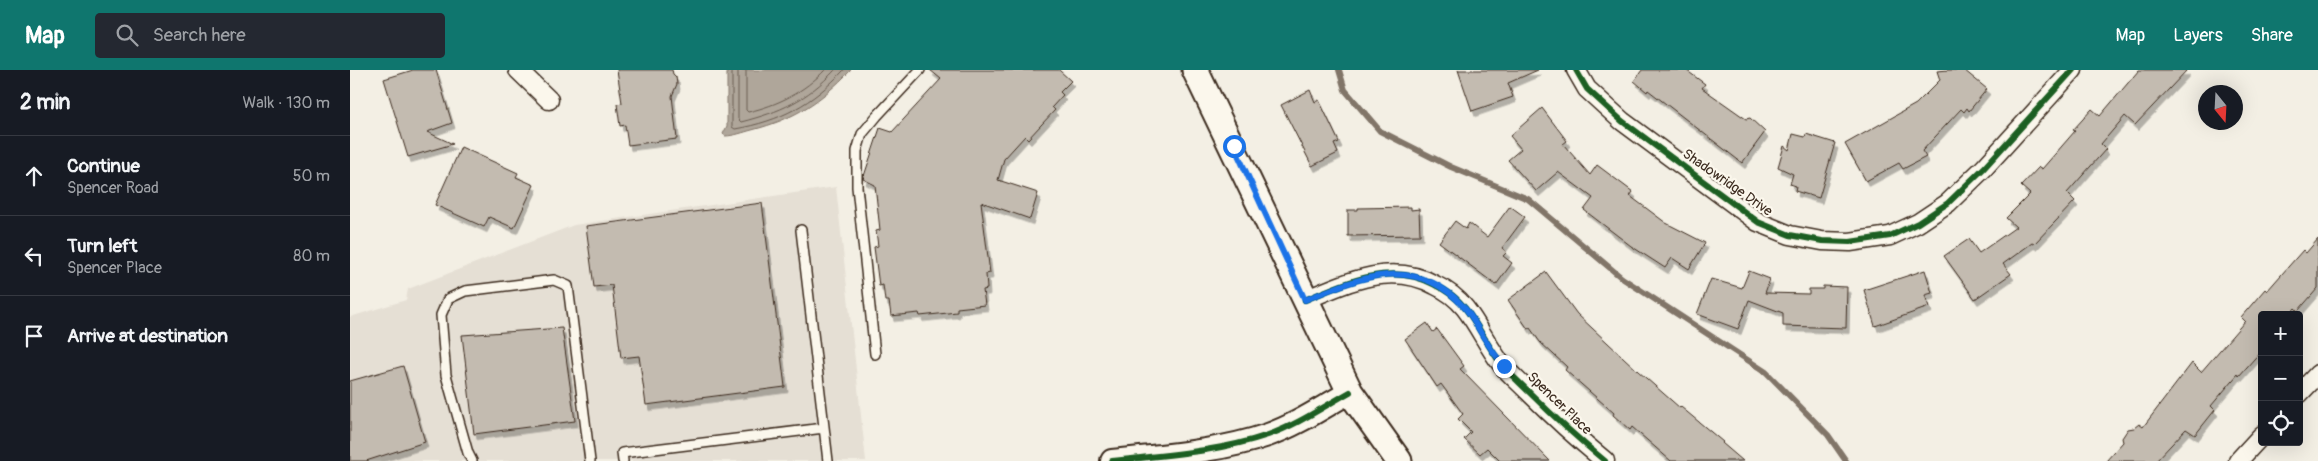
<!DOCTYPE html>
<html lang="en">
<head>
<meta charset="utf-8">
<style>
	body { margin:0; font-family:Pangolin,sans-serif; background:#242831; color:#f1f3f6 }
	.controls { position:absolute; right:15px; bottom:15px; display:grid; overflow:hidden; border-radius:5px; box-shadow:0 5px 20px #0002 }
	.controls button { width:45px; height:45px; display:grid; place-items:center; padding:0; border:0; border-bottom:1px solid #363941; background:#171b24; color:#f1f3f6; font:25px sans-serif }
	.compass { position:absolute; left:1848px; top:15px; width:45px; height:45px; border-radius:50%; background:#171b24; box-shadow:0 5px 20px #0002; rotate:162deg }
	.stop { position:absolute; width:15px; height:15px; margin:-11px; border:4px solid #1a73e8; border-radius:50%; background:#fff }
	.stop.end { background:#1a73e8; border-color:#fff; box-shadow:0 1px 5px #0008 }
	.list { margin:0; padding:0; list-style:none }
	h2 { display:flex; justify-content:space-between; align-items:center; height:65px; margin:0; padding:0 20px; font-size:21px }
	h2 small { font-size:16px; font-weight:400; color:#9ea1a6 }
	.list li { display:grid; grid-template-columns:32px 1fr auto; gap:15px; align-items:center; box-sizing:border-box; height:80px; padding:0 20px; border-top:1px solid #363941 }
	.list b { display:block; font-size:19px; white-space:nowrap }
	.list p { margin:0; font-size:16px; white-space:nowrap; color:#9ea1a6 }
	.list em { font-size:16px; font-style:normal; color:#9ea1a6 }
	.icon { flex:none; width:28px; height:28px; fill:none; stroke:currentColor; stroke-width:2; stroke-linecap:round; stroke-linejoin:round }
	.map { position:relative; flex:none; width:1968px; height:391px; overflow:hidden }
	header { display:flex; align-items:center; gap:30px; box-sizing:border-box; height:70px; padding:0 25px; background:#0f766e; color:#fff }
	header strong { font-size:24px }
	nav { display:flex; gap:28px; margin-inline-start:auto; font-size:18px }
	.search { width:350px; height:45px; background:#242831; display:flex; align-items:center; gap:12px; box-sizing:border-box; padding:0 18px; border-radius:5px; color:#9ea1a6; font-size:19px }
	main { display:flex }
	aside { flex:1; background:#171b24 }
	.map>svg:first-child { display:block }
</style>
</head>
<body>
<header>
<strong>Map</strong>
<div class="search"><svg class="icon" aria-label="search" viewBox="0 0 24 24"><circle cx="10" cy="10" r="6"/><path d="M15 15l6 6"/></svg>Search here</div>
<nav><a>Map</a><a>Layers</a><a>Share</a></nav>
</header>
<main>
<aside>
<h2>2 min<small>Walk · 130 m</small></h2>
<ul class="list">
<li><svg class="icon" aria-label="ahead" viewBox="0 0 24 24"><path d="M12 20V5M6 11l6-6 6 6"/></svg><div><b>Continue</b><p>Spencer Road</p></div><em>50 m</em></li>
<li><svg class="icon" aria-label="left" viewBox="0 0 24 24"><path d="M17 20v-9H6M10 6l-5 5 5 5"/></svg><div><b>Turn left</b><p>Spencer Place</p></div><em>80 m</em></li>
<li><svg class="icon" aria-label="arrive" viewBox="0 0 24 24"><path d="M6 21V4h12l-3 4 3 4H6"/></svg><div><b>Arrive at destination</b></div></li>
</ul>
</aside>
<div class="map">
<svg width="1968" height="391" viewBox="0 0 1968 391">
	<defs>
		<filter id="shadow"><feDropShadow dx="3" dy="5.5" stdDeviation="0" flood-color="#0004"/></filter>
	</defs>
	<rect width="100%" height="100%" fill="#f3efe4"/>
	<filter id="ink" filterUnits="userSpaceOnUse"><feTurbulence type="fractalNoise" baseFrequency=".02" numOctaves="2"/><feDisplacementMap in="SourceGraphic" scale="10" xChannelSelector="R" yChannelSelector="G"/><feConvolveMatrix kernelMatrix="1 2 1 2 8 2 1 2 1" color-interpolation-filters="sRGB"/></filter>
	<g filter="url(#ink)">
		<path fill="#e5dfd4" d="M 486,117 L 516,391 L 0,391 L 0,247 L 56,230 L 58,219 L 224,155 Z"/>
		<path fill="#afa69a" stroke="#817468" d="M 377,0 L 501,0 C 470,32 445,49 402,60 C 394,62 384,66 375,66 L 373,64 L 377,56 Z"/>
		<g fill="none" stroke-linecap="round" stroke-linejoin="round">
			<path stroke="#695c50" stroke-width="1" d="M 382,0 L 382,57 L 385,59 C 431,51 462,34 494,0
				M 388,0 L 388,49 L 391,52 C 430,42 457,30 485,0
				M 396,0 L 396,40 L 398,42 C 428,35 454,22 475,0"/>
			<path stroke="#817468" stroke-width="6" d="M 989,0 L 995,20 L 1030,61 L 1101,97 L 1178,129 L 1272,208 L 1416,302 L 1478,365 L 1496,391"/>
		</g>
		<path fill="#c3bbb0" stroke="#3b2a1e" filter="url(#shadow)" d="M 63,0 L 86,0 L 102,53 L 77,62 L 103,74 L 58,87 L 34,9 Z
			M 267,0 L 322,0 L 323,4 L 326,7 L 327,14 L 322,26 L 327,69 L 278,75 L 275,55 L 270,56 L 267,34 L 272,33 Z
			M 580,0 L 709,0 L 721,11 L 710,22 L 713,25 L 702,37 L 705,40 L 678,69 L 675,66 L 654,89 L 648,110 L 688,123 L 680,149 L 631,132 L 640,203 L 636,204 L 637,219 L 633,220 L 635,235 L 607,238 L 607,242 L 570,246 L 569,243 L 541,246 L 539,231 L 535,231 L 533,215 L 529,216 L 524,177 L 528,176 L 526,161 L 530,160 L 525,115 L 513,109 L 530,58 L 542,62 L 591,9 Z
			M 1108,0 L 1188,0 L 1158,13 L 1163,27 L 1122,41 Z
			M 1292,0 L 1336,0 L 1355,14 L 1352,18 L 1396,49 L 1400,48 L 1415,62 L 1392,93 L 1298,20 L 1297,22 L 1284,11 Z
			M 1599,0 L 1614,0 L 1637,19 L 1619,41 L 1617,38 L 1614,42 L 1611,39 L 1572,81 L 1576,87 L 1553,99 L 1549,93 L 1516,111 L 1495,74 L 1566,34 L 1590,10 L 1587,1 Z
			M 1789,0 L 1837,0 L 1785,55 L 1775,46 L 1751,74 L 1756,79 L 1717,123 L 1725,131 L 1684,174 L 1682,173 L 1653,194 L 1661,204 L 1625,229 L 1594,186 L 1619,169 L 1629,183 L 1666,157 L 1656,148 L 1680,124 L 1671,116 L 1689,97 L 1692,99 L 1725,61 L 1723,60 L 1742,39 L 1750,46 Z
			M 960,20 L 965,32 L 969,30 L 989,72 L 984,74 L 988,83 L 962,96 L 931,35 Z
			M 1192,38 L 1217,71 L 1213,74 L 1240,105 L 1247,95 L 1283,122 L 1280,126 L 1316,153 L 1355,173 L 1339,199 L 1322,188 L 1315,198 L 1281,176 L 1234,140 L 1243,128 L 1208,102 L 1186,121 L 1158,90 L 1171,79 L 1160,66 Z
			M 1443,64 L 1455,67 L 1456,64 L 1485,73 L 1469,128 L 1445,121 L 1446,116 L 1440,114 L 1443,104 L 1428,97 L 1434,76 L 1439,80 Z
			M 111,77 L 168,103 L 166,107 L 184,115 L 164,158 L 139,147 L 134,157 L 85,135 Z
			M 412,133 L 435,317 L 296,335 L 289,286 L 271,288 L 262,215 L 244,217 L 236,156 Z
			M 1160,136 L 1175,147 L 1152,178 L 1157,182 L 1153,186 L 1162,193 L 1146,215 L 1089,172 L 1105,151 L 1116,159 L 1119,153 L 1137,167 Z
			M 1061,137 L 1061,140 L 1069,139 L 1070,165 L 998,166 L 998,140 L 1008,140 L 1008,138 Z
			M 1968,169 L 1968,218 L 1948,241 L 1945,238 L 1939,245 L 1912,245 L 1912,280 L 1889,306 L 1888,304 L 1861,336 L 1865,340 L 1845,365 L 1836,359 L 1806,391 L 1756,391 L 1773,372 L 1772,368 L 1778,359 L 1784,358 L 1789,354 L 1793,357 L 1842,293 L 1851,302 L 1895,251 L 1891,247 L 1915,219 L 1917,221 L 1953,180 L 1956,183 Z
			M 1575,200 L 1582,223 L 1575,225 L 1579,237 L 1525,256 L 1514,220 Z
			M 1399,201 L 1420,209 L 1415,223 L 1459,224 L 1459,219 L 1473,219 L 1473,216 L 1497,217 L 1496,258 L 1433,256 L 1433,243 L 1399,230 L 1388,259 L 1347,244 L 1361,209 L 1392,218 Z
			M 1196,202 L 1227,244 L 1288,301 L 1330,338 L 1331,337 L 1373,372 L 1372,373 L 1393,391 L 1321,391 L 1282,357 L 1280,360 L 1263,345 L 1264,343 L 1215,300 L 1217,297 L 1190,272 L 1180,258 L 1178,259 L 1158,230 Z
			M 1077,253 L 1083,262 L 1087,259 L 1114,296 L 1110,299 L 1200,391 L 1150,391 L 1137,378 L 1130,384 L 1114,369 L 1121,362 L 1108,349 L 1113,344 L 1091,314 L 1087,317 L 1055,269 Z
			M 212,258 L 225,351 L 124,364 L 112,265 Z
			M 53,296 L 75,372 L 16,391 L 0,391 L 0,311 Z"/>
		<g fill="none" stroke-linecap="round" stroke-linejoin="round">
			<defs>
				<path id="service" d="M 451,160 L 478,391
					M 525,284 L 507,117 L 507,81 L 512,64 L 527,46 L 570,0
					M 122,391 L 118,383 L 96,305 L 91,245 L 98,229 L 115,221 L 204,210 L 218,216 L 240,391
					M 273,391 L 272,383 L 474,358"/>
				<path id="minor" d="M 168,0 L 199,30
					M 1226,0 L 1237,19 L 1272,51 L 1408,152 L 1440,165 L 1472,171 L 1500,172 L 1540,166 L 1568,153 L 1598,133 L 1634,98 L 1723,0
					M 955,230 C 997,212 1042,191 1085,215 C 1096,220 1107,228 1115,238 C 1129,256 1138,277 1152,295 C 1160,304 1170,313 1179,322 C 1203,346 1228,369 1255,391
					M 1949,324 L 1968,304
					M 1888,391 L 1912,365"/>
				<path id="tertiary" d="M 762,391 C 814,385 868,382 918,365 C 947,355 973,337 1000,322"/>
				<path id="secondary" d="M 845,0 L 1000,322 L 1049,391"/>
			</defs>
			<use href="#service" stroke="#3b2a1e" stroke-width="12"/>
			<use href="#minor" stroke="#3b2a1e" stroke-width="21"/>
			<use href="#tertiary" stroke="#3b2a1e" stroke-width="26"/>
			<use href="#secondary" stroke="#3b2a1e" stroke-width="29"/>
			<use href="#service" stroke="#fbf7ec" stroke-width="9"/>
			<use href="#minor" stroke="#fbf7ec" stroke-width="18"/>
			<use href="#tertiary" stroke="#fbf7ec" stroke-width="22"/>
			<use href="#secondary" stroke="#fbf7ec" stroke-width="25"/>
			<defs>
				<path id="cycleway" d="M 1226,0 L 1237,19 L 1272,51 L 1408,152 L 1440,165 L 1472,171 L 1500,172 L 1540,166 L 1568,153 L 1598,133 L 1634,98 L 1723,0
					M 955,230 C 997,212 1042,191 1085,215 C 1096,220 1107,228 1115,238 C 1129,256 1138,277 1152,295 C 1160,304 1170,313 1179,322 C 1203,346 1228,369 1255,391
					M 762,391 C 814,385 868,382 918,365 C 947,355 973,337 1000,322"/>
			</defs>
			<use href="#cycleway" stroke="#fbf7ec" stroke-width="9"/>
			<use href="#cycleway" stroke="#1b5e20" stroke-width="6"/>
		</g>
	</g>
	<g fill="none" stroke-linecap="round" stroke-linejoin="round" filter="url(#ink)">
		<path stroke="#1a73e8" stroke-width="6" d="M 884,76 L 955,230 C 1010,207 1066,184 1113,236 C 1123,246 1128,260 1136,271 C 1141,280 1148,288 1154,296"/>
	</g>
	<g text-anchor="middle" stroke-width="4.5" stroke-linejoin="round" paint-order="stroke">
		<g font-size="14" fill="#3b2a1e" stroke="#fbf7ec">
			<text transform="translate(1378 112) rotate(35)" y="5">Shadowridge Drive</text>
			<text transform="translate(1210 333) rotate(44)" y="5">Spencer Place</text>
		</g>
	</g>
</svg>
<div class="controls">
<button>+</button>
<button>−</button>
<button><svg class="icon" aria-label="locate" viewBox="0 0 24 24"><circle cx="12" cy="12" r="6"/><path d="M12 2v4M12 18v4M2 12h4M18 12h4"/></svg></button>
</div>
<svg class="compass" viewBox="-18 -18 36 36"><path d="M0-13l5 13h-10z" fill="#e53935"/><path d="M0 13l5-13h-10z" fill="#9ea1a6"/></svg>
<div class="stop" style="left:884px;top:76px"></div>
<div class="stop end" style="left:1154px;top:296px"></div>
</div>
</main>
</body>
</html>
